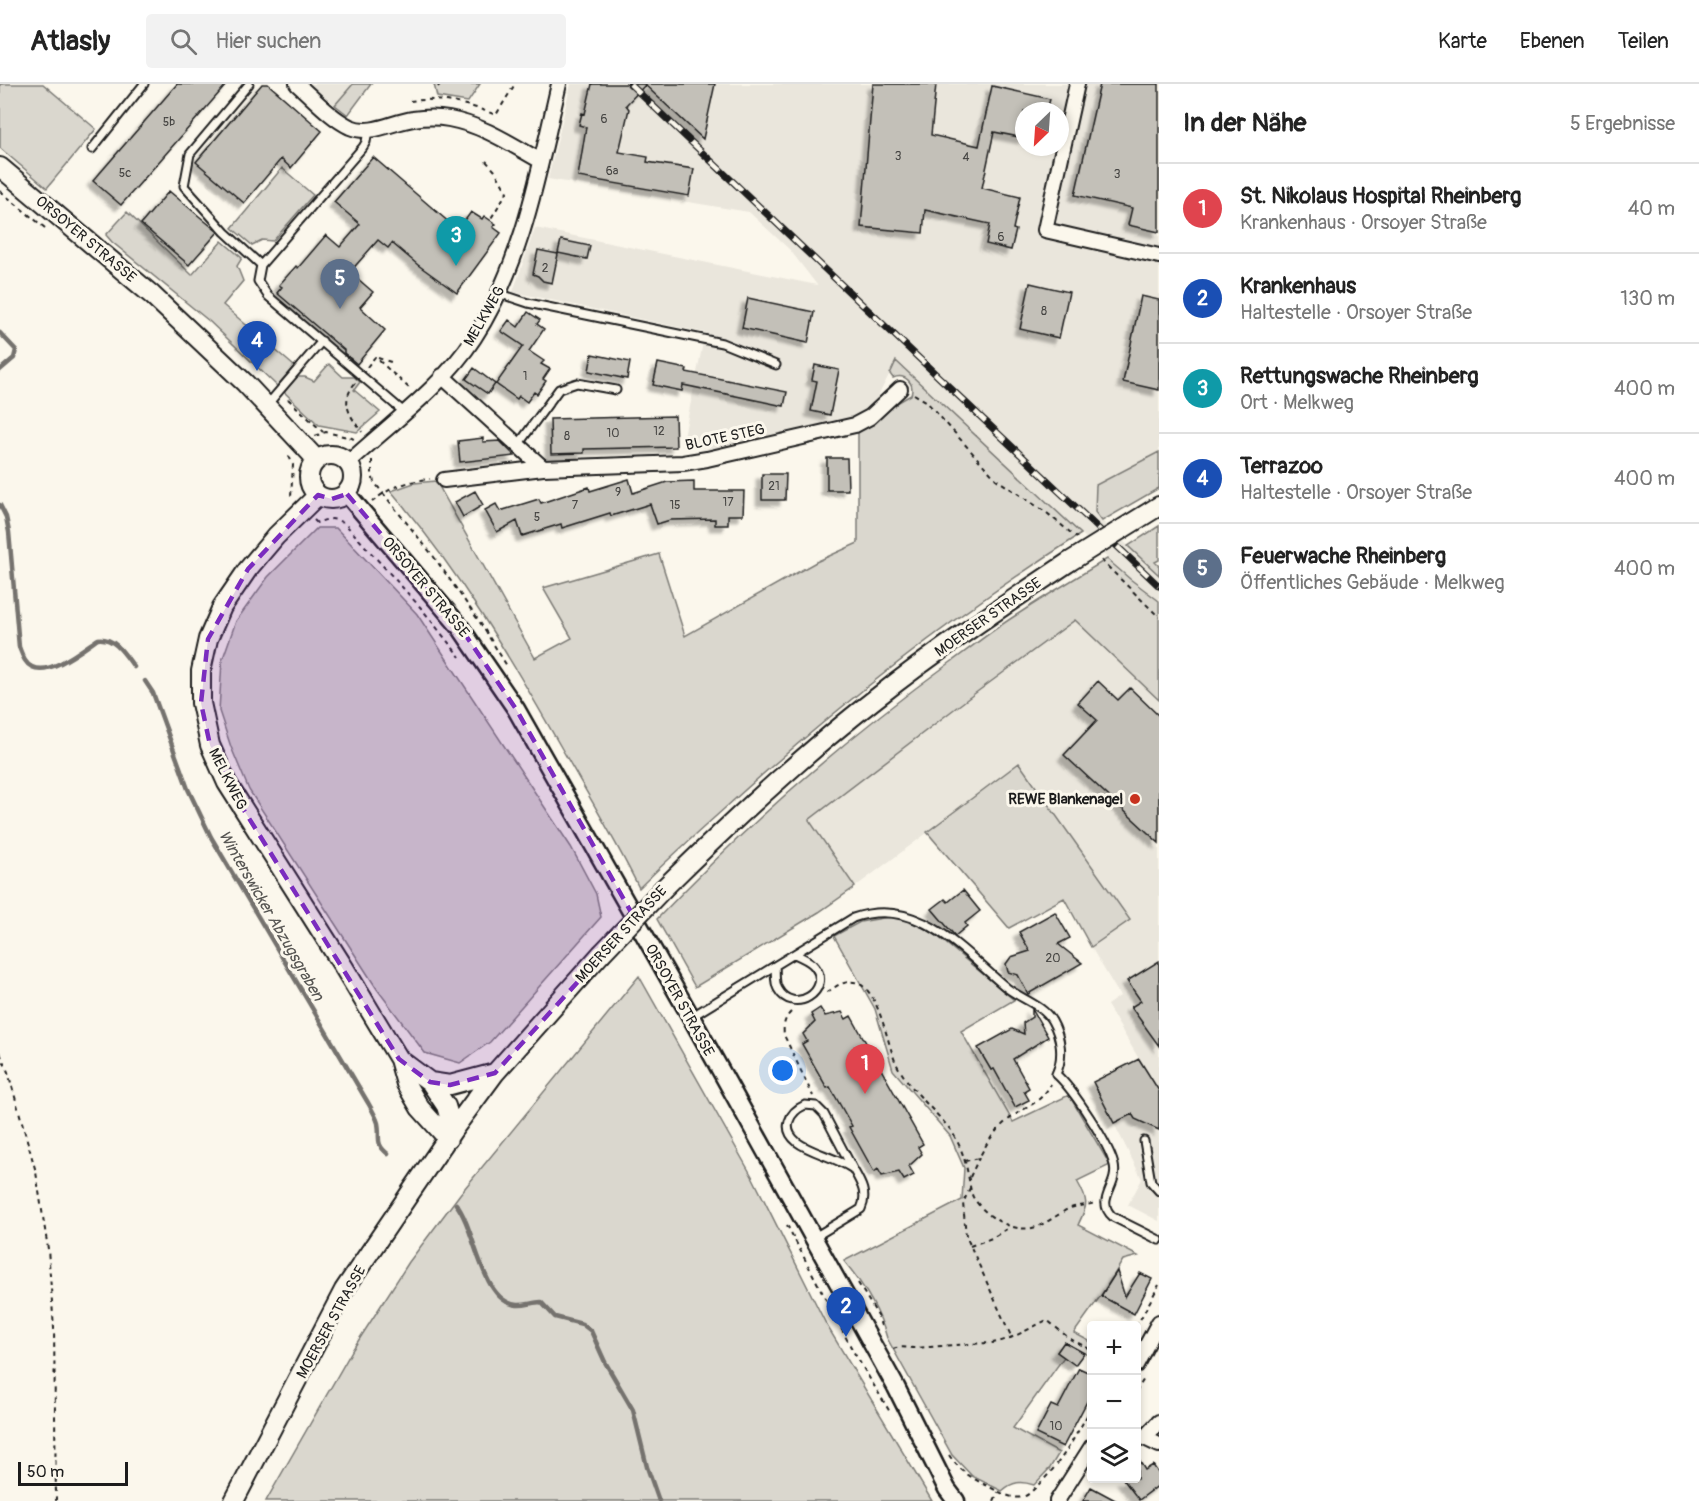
<!DOCTYPE html>
<html lang="de">
<head>
<meta charset="utf-8">
<style>
	body { margin:0; font-family:Pangolin,sans-serif; background:#f2f2f2; color:#222 }
	.controls { position:absolute; right:18px; bottom:18px; display:grid; overflow:hidden; border-radius:6px; box-shadow:0 3px 9px #0003 }
	.controls button { width:54px; height:54px; display:grid; place-items:center; padding:0; border:0; border-bottom:2px solid #e0e0e0; background:#fff; color:#222; font:30px sans-serif }
	.compass { position:absolute; left:1015px; top:18px; width:54px; height:54px; border-radius:50%; background:#fff; box-shadow:0 3px 9px #0003; rotate:205deg }
	.scale { position:absolute; left:18px; bottom:15px; width:110px; box-sizing:border-box; padding-left:6px; border:3px solid #1c1c1c; border-top:0; font-size:16px; line-height:21px; white-space:nowrap; color:#1c1c1c; -webkit-text-stroke:4px #fbf7ec; paint-order:stroke }
	.you { position:absolute; left:783px; top:987px; width:21px; height:21px; margin:-15px; border:4px solid #fff; border-radius:50%; background:#1a73e8; box-shadow:0 0 0 9px #1a73e833 }
	.badge { display:grid; place-items:center; width:39px; height:39px; border-radius:50%; background:#c8321e; color:#fff; font-size:20px; font-weight:700 }
	.pin { position:absolute; translate:-50% -50px; filter:drop-shadow(0 2px 3px #0008) }
	.pin::after { content:''; position:absolute; top:32px; width:21px; height:18px; background:inherit; clip-path:polygon(0 0,100% 0,50% 100%) }
	.list { margin:0; padding:0; list-style:none }
	h2 { display:flex; justify-content:space-between; align-items:center; height:78px; margin:0; padding:0 24px; font-size:26px }
	h2 small { font-size:20px; font-weight:400; color:#767676 }
	.list li { display:grid; grid-template-columns:39px 1fr auto; gap:18px; align-items:center; box-sizing:border-box; height:90px; padding:0 24px; border-top:2px solid #e0e0e0 }
	.list b { display:block; font-size:22px; white-space:nowrap }
	.list p { margin:0; font-size:20px; white-space:nowrap; color:#767676 }
	.list em { font-size:20px; font-style:normal; color:#767676 }
	.icon { flex:none; width:33px; height:33px; fill:none; stroke:currentColor; stroke-width:2; stroke-linecap:round; stroke-linejoin:round }
	.map { position:relative; flex:none; width:1159px; height:1417px; overflow:hidden }
	header { display:flex; align-items:center; gap:36px; box-sizing:border-box; height:84px; padding:0 30px; background:#fff; border-bottom:2px solid #e0e0e0 }
	header strong { font-size:28px }
	nav { display:flex; gap:33px; margin-inline-start:auto; font-size:21px }
	.search { width:420px; height:54px; background:#f2f2f2; display:flex; align-items:center; gap:15px; box-sizing:border-box; padding:0 21px; border-radius:6px; color:#767676; font-size:22px }
	main { display:flex }
	aside { flex:1; background:#fff }
	.map>svg:first-child { display:block }
</style>
</head>
<body>
<header>
<strong>Atlasly</strong>
<div class="search"><svg class="icon" aria-label="search" viewBox="0 0 24 24"><circle cx="10" cy="10" r="6"/><path d="M15 15l6 6"/></svg>Hier suchen</div>
<nav><a>Karte</a><a>Ebenen</a><a>Teilen</a></nav>
</header>
<main>
<div class="map">
<svg width="1159" height="1417" viewBox="0 0 1159 1417">
	<defs>
		<filter id="shadow"><feDropShadow dx="-5.5" dy="5.5" stdDeviation="1.5" flood-color="#0004"/></filter>
	</defs>
	<rect width="100%" height="100%" fill="#fbf7ec"/>
	<filter id="ink" filterUnits="userSpaceOnUse"><feTurbulence type="fractalNoise" baseFrequency=".0167" numOctaves="2"/><feDisplacementMap in="SourceGraphic" scale="12" xChannelSelector="R" yChannelSelector="G"/><feConvolveMatrix kernelMatrix="1 2 1 2 8 2 1 2 1" color-interpolation-filters="sRGB"/></filter>
	<g filter="url(#ink)">
		<path fill="#eae6dc" fill-rule="evenodd" d="M 310,0 L 353,0 L 335,21 Z
			M 571,0 L 1159,0 L 1159,368 L 1096,401 L 1095,428 L 1102,437 L 1159,491 L 1159,517 L 1130,495 L 896,277 L 871,326 L 857,333 L 806,343 L 723,366 L 682,362 L 705,249 L 513,208 L 535,144 L 817,201 L 790,166 L 749,128 L 548,95 ZM 1024,27 L 1060,27 L 1060,63 L 1024,63 Z
			M 1075,536 L 1159,616 L 1159,1137 L 1128,1121 L 1142,1095 L 1093,998 L 1139,975 L 1107,921 L 1120,912 L 1091,863 L 1130,835 L 1019,680 L 855,803 L 808,736 L 970,613 Z"/>
		<path fill="#dad7ce" stroke="#7b7a75" stroke-width="1.5" d="M 0,0 L 43,0 L 96,45 L 47,104 L 0,64 Z
			M 353,0 L 371,0 L 348,31 L 335,21 Z
			M 434,0 L 480,0 L 468,18 L 437,13 Z
			M 282,84 L 313,111 L 273,157 L 262,156 L 252,161 L 232,144 Z
			M 127,128 L 192,191 L 222,157 L 242,174 L 237,182 L 243,197 L 223,221 L 294,282 L 277,302 L 209,237 L 112,158 L 106,151 Z
			M 896,277 L 1081,450 C 955,530 836,623 725,724 C 696,750 667,776 639,804 C 616,757 588,711 562,665 C 511,575 459,487 391,407 L 414,399 L 436,397 L 535,574 L 572,554 L 543,504 L 659,470 L 685,552 L 816,478 L 858,459 L 858,347 L 897,319 L 911,311 C 915,299 905,289 893,294 L 890,290 Z
			M 329,280 L 343,293 L 354,293 L 360,298 L 354,306 L 380,328 L 357,348 L 319,341 L 284,308 L 297,293 L 305,293 L 314,297 Z
			M 1159,368 L 1159,404 L 1102,437 L 1095,428 L 1096,401 Z
			M 1159,442 L 1159,476 L 1155,478 L 1159,482 L 1159,491 L 1128,462 Z
			M 317,444 L 336,444 L 417,530 L 571,763 L 596,810 L 601,833 L 490,958 L 460,979 L 425,969 L 377,905 L 249,706 L 231,663 L 219,627 L 222,577 L 236,537 L 268,493 Z
			M 1107,475 L 1130,495 L 1159,517 L 1159,616 L 1075,536 L 970,613 L 809,736 L 855,803 L 819,828 L 695,903 L 657,835 C 747,740 846,654 951,578 C 973,562 995,544 1018,530 C 1047,511 1077,493 1107,475 Z
			M 1019,679 L 1130,836 L 1091,863 L 1064,814 L 1009,844 L 927,748 Z
			M 889,833 L 903,835 L 930,846 L 1014,916 L 961,947 L 1013,1038 L 1069,1011 L 1110,1081 L 1077,1097 C 1089,1118 1088,1120 1078,1141 L 1138,1172 L 1123,1176 L 1104,1207 L 1074,1249 L 1091,1258 L 1091,1273 L 1064,1258 L 1057,1268 L 1064,1273 L 1013,1344 L 1059,1369 L 1050,1384 L 1034,1401 C 1021,1397 1013,1397 1002,1407 L 972,1392 L 952,1371 L 887,1254 C 879,1225 863,1200 844,1177 L 962,1116 L 964,1084 L 950,1052 L 893,986 L 875,925 L 834,852 L 860,838 Z
			M 639,892 L 753,1094 L 826,1240 L 932,1417 L 266,1417 L 353,1265 L 409,1178 L 460,1110 Z"/>
		<g fill="none" stroke-linecap="round" stroke-linejoin="round">
			<path stroke="#74726e" stroke-width="4.5" d="M 0,249 L 16,266 L 14,274 L 0,286
				M 0,421 L 6,433 L 9,448 L 19,563 C 22,570 24,579 32,583 C 50,592 83,565 98,555 C 115,553 125,571 134,583
				M 145,597 L 153,609 L 188,705 L 211,753 L 367,1017 C 371,1024 376,1032 378,1039 C 381,1054 374,1059 388,1070
				M 456,1120 C 476,1145 481,1218 517,1221 C 525,1222 533,1218 541,1218 L 555,1233 L 582,1240 L 591,1247 L 605,1278 L 633,1326 L 647,1383 L 659,1417"/>
		</g>
		<path fill="#c3c0b8" stroke="#1c1c1c" stroke-width="1.5" filter="url(#shadow)" d="M 177,0 L 227,0 L 121,121 L 93,97 Z
			M 262,0 L 268,0 L 322,47 L 291,84 L 281,75 L 244,119 L 196,78 Z
			M 592,0 L 715,0 L 703,55 L 645,1 L 626,21 L 629,25 L 619,68 L 648,73 L 647,78 L 694,85 L 689,112 L 578,93 L 586,43 L 579,41 L 582,29 L 585,30 Z
			M 873,0 L 936,0 L 931,51 L 979,62 L 992,2 L 1050,15 L 1047,27 L 1024,27 L 1024,54 L 994,48 L 982,104 L 1020,113 L 1013,145 L 1016,146 L 1011,166 L 986,160 L 990,140 L 925,126 L 923,149 L 861,143 Z
			M 1100,0 L 1159,0 L 1159,148 L 1128,141 L 1132,124 L 1075,111 Z
			M 373,73 L 458,146 L 471,128 L 482,135 L 484,132 L 496,140 L 493,143 L 501,149 L 457,209 L 418,181 L 392,159 L 388,164 L 378,156 L 350,188 L 373,208 L 360,223 L 385,246 L 357,280 L 344,269 L 344,266 L 277,209 L 282,203 L 279,201 L 296,182 L 298,184 L 326,151 L 340,163 L 360,140 L 334,118 Z
			M 169,107 L 218,148 L 189,181 L 141,140 Z
			M 561,156 L 590,162 L 587,175 L 558,169 Z
			M 538,166 L 558,170 L 552,199 L 543,197 L 538,192 L 533,190 Z
			M 1030,199 L 1069,208 L 1059,254 L 1020,245 Z
			M 1141,212 L 1159,216 L 1159,306 L 1123,298 Z
			M 748,214 L 814,228 L 808,259 L 742,244 Z
			M 528,228 L 540,236 L 537,240 L 544,245 L 529,267 L 544,277 L 541,280 L 550,285 L 543,295 L 546,297 L 537,310 L 534,308 L 527,318 L 519,312 L 517,315 L 496,300 L 523,262 L 501,247 L 509,236 L 518,243 Z
			M 592,270 L 630,278 L 627,295 L 589,287 Z
			M 658,279 L 687,285 L 686,288 L 787,308 L 784,322 L 683,301 L 682,307 L 653,301 Z
			M 815,281 L 839,286 L 830,331 L 811,327 L 817,297 L 812,296 Z
			M 474,284 L 495,300 L 488,310 L 466,295 Z
			M 675,332 L 676,363 L 584,365 L 584,369 L 551,370 L 550,335 Z
			M 483,354 L 483,358 L 500,357 L 515,372 L 460,378 L 458,357 Z
			M 827,374 L 847,374 L 848,406 L 827,406 Z
			M 762,390 L 786,390 L 785,416 L 762,416 Z
			M 629,395 L 633,409 L 667,398 L 694,397 L 694,407 L 744,407 L 743,431 L 728,431 L 728,441 L 715,441 L 715,435 L 670,436 L 657,440 L 650,420 L 611,432 L 610,429 L 562,444 L 561,440 L 522,452 L 517,437 L 497,448 L 485,426 L 496,420 L 500,427 L 539,415 L 541,419 L 589,403 L 590,407 Z
			M 475,407 L 483,421 L 463,433 L 455,418 Z
			M 1098,597 L 1118,616 L 1130,604 L 1159,632 L 1159,759 L 1064,671 L 1097,636 L 1078,619 Z
			M 963,806 L 980,827 L 965,839 L 967,842 L 955,852 L 932,825 L 945,815 L 948,818 Z
			M 1055,828 L 1070,854 L 1058,860 L 1082,879 L 1028,910 L 1018,891 L 1008,888 L 1006,880 L 1011,873 L 1030,867 L 1019,848 Z
			M 1159,877 L 1159,962 L 1131,923 L 1141,917 L 1127,897 Z
			M 820,924 L 825,932 L 842,928 L 846,935 L 851,932 L 923,1060 L 918,1063 L 922,1070 L 909,1082 L 914,1091 L 904,1096 L 899,1088 L 882,1092 L 878,1085 L 874,1088 L 849,1043 L 852,1042 L 834,1010 L 830,1003 L 827,1004 L 802,960 L 807,957 L 803,950 L 815,938 L 811,930 Z
			M 1032,925 L 1048,953 L 1013,975 L 1029,1004 L 1024,1007 L 1029,1016 L 1015,1023 L 994,985 L 991,986 L 978,964 L 1012,945 L 1024,950 L 1023,939 L 1032,933 Z
			M 1139,975 L 1159,1007 L 1159,1046 L 1135,1035 L 1132,1030 L 1114,1039 L 1093,998 Z
			M 1117,1187 L 1125,1213 L 1140,1189 L 1152,1195 L 1134,1230 L 1101,1212 Z
			M 1064,1258 L 1084,1269 L 1075,1281 L 1057,1268 Z
			M 1079,1284 L 1092,1290 L 1092,1308 L 1063,1363 L 1036,1350 L 1051,1321 L 1058,1324 Z
			M 1137,1373 L 1145,1386 L 1153,1381 L 1159,1390 L 1159,1401 L 1139,1416 L 1123,1395 L 1137,1395 Z
			M 1091,1403 L 1117,1417 L 1083,1417 Z"/>
		<g fill="none" stroke-linecap="round" stroke-linejoin="round">
			<defs>
				<path id="service" d="M 249,0 L 190,70 L 184,102 L 225,148 L 261,181
					M 368,46 L 366,58 L 363,63 L 261,181 L 258,197 L 268,212 L 405,329
					M 92,65 L 144,0
					M 498,209 L 528,219 L 722,259 L 776,281
					M 268,320 L 322,257
					M 518,361 L 559,305 L 577,299 L 616,306
					M 775,882 C 776,890 774,898 778,905 C 793,932 833,906 815,883 C 810,876 802,874 795,870
					M 691,933 L 853,834 C 918,811 962,867 1007,904 C 1021,915 1043,921 1052,937 C 1061,953 1064,973 1056,990 C 1073,1005 1109,1060 1114,1081 C 1119,1102 1094,1116 1113,1133 L 1159,1156
					M 805,1021 L 816,1022 L 824,1030 L 853,1085 C 836,1073 811,1069 797,1058 C 781,1045 789,1028 805,1021 Z
					M 1144,1057 L 1151,1098 L 1159,1107
					M 813,1154 L 861,1125 C 868,1110 861,1099 853,1085"/>
				<path id="minor" d="M 297,0 C 313,14 331,34 350,43 C 371,52 392,38 413,35 C 425,33 438,33 449,35 C 483,41 512,61 541,77
					M 1077,0 L 1045,146 L 1159,172
					M 442,292 L 543,384 L 683,379 L 707,375 L 855,341 L 870,333 L 900,305
					M 348,379 C 389,341 444,301 474,254 C 523,179 539,86 559,0
					M 444,396 L 543,384
					M 1136,1281 L 1159,1238
					M 1136,1350 L 1159,1361
					M 1144,1354 L 1159,1338
					M 1057,1417 L 1092,1362"/>
				<path id="tertiary" d="M 347,410 L 460,543 L 516,625 L 691,933 L 896,1303 L 947,1405 L 956,1417"/>
				<path id="secondary" d="M 0,83 L 152,211 L 245,299 L 317,376
					M309 393a22 22 0 1 1 44 0a22 22 0 1 1-44 0Z
					M 318,411 L 276,452 L 248,485 L 222,523 L 208,555 L 201,587 L 201,619 L 210,661 L 227,699 L 343,882 L 399,975 L 406,1000 L 420,1024 L 448,1055
					M 1122,445 L 1159,422
					M 664,804 C 731,738 800,673 875,615 C 937,566 1003,522 1069,478
					M 399,975 L 430,998 L 446,1022 L 453,1046
					M 430,998 L 450,1001 L 495,989
					M 234,1417 L 344,1206 L 453,1046 L 495,989 L 601,870"/>
			</defs>
			<use href="#service" stroke="#1c1c1c" stroke-width="11"/>
			<use href="#minor" stroke="#1c1c1c" stroke-width="18"/>
			<use href="#tertiary" stroke="#1c1c1c" stroke-width="21"/>
			<use href="#secondary" stroke="#1c1c1c" stroke-width="22"/>
			<path stroke="#1c1c1c" stroke-width="2" stroke-dasharray="4.5 4.5" stroke-linecap="butt" d="M 438,3 L 440,0
				M 410,17 C 441,13 468,20 496,31 L 515,0
				M 486,77 L 495,87 L 507,108 L 490,136
				M 0,107 L 45,144
				M 378,274 L 394,279
				M 367,283 L 375,273 L 410,305
				M 355,299 C 340,318 349,331 362,348
				M 914,310 L 926,317 L 996,395 L 1047,429 L 1077,454
				M 288,315 L 323,348
				M 315,352 L 326,348 L 352,354 L 355,356
				M 289,372 L 293,381 L 291,413
				M 372,376 L 372,391 L 374,398 L 434,473 L 481,540 L 507,582
				M 372,418 C 390,403 407,397 430,395
				M 314,436 L 317,439 C 329,434 335,433 346,441 L 421,524 L 460,573
				M 1101,476 L 1159,533
				M 827,908 C 833,905 838,900 844,899 C 878,887 886,961 897,981 C 909,1004 933,1025 950,1045 C 960,1060 965,1074 968,1091 C 970,1099 970,1107 973,1113 C 985,1133 1014,1150 1036,1143 C 1047,1139 1057,1131 1068,1125 C 1077,1121 1086,1122 1095,1119
				M 791,928 C 784,935 783,942 784,951 L 813,1012
				M 0,969 L 8,988 L 36,1088 L 48,1165 L 54,1244 L 56,1417
				M 965,1077 L 979,1074 C 989,1055 997,1043 1015,1031 C 1031,1020 1041,1018 1051,1000
				M 970,1093 L 979,1074
				M 970,1104 L 963,1119 L 966,1152 L 1011,1252
				M 787,1141 L 853,1267 L 890,1328
				M 970,1162 L 992,1154 L 1010,1143
				M 858,1199 L 878,1232 L 881,1242
				M 1136,1243 L 1159,1201
				M 893,1265 C 900,1262 908,1264 916,1264 C 941,1262 966,1260 991,1259 C 1010,1257 1030,1244 1047,1236 L 1070,1255 L 1092,1266
				M 1136,1308 L 1145,1293
				M 949,1371 C 959,1386 972,1395 988,1402 C 997,1407 1012,1416 1022,1413 C 1028,1412 1033,1406 1037,1402 C 1062,1379 1075,1352 1092,1323
				M 994,1417 L 998,1408"/>
			<use href="#service" stroke="#fbf7ec" stroke-width="7"/>
			<use href="#minor" stroke="#fbf7ec" stroke-width="14"/>
			<use href="#tertiary" stroke="#fbf7ec" stroke-width="16"/>
			<use href="#secondary" stroke="#fbf7ec" stroke-width="18"/>
			<defs>
				<path id="rail" d="M 630,0 L 1159,502"/>
			</defs>
			<use href="#rail" stroke="#1c1c1c" stroke-width="7"/>
			<use href="#rail" stroke="#fbf7ec" stroke-width="4.5" stroke-dasharray="14" stroke-linecap="butt"/>
			<defs>
				<path id="secondary-bridge" d="M 1069,478 L 1122,445
					M 601,870 L 664,804"/>
			</defs>
			<use href="#secondary-bridge" stroke="#1c1c1c" stroke-width="22" stroke-linecap="butt"/>
			<use href="#secondary-bridge" stroke="#fbf7ec" stroke-width="18"/>
		</g>
	</g>
	<path fill="#7b2cbf" fill-opacity="0.2" stroke="#7b2cbf" stroke-width="4.5" stroke-dasharray="12 8" stroke-linejoin="round" d="M 347,410 L 460,543 L 516,625 L 635,835 L 495,989 L 450,1001 L 430,998 L 399,975 L 227,699 L 210,661 L 201,619 L 208,555 L 248,485 L 318,411 L 332,415 Z"/>
	<circle fill="#c8321e" stroke="#fbf7ec" stroke-width="2" cx="1135" cy="715" r="6"/>
	<g text-anchor="middle" stroke-width="6" stroke-linejoin="round" paint-order="stroke">
		<g font-size="12" fill="#464543">
			<text x="604" y="39">6</text>
			<text x="169" y="42">5b</text>
			<text x="898" y="76">3</text>
			<text x="966" y="77">4</text>
			<text x="612" y="91">6a</text>
			<text x="125" y="93">5c</text>
			<text x="1117" y="94">3</text>
			<text x="1001" y="157">6</text>
			<text x="545" y="188">2</text>
			<text x="1044" y="231">8</text>
			<text x="525" y="296">1</text>
			<text x="659" y="351">12</text>
			<text x="613" y="353">10</text>
			<text x="567" y="356">8</text>
			<text x="774" y="406">21</text>
			<text x="618" y="412">9</text>
			<text x="728" y="422">17</text>
			<text x="575" y="425">7</text>
			<text x="675" y="425">15</text>
			<text x="537" y="437">5</text>
			<text x="1053" y="878">20</text>
			<text x="1056" y="1346">10</text>
		</g>
		<g font-size="15" fill="#1c1c1c" stroke="#fbf7ec">
			<text transform="translate(86 155) rotate(40)" y="5">ORSOYER STRASSE</text>
			<text transform="translate(484 232) rotate(-60)" y="5">MELKWEG</text>
			<text transform="translate(725 353) rotate(-12)" y="5">BLOTE STEG</text>
			<text transform="translate(426 503) rotate(50)" y="5">ORSOYER STRASSE</text>
			<text transform="translate(988 533) rotate(-35)" y="5">MOERSER STRASSE</text>
			<text transform="translate(228 695) rotate(63)" y="5">MELKWEG</text>
			<text transform="translate(621 850) rotate(-47)" y="5">MOERSER STRASSE</text>
			<text transform="translate(680 916) rotate(61)" y="5">ORSOYER STRASSE</text>
			<text transform="translate(331 1238) rotate(-61)" y="5">MOERSER STRASSE</text>
		</g>
		<g font-size="15" font-weight="bold" fill="#1c1c1c" stroke="#fbf7ec" text-anchor="end">
			<text x="1123" y="720">REWE Blankenagel</text>
		</g>
		<g font-size="16" font-style="italic" fill="#575653" stroke="#fbf7ec">
			<text transform="translate(272 831) rotate(60)" y="6">Winterswicker Abzugsgraben</text>
		</g>
	</g>
</svg>
<div class="controls">
<button>+</button>
<button>−</button>
<button><svg class="icon" aria-label="layers" viewBox="0 0 24 24"><path d="M12 4l9 5-9 5-9-5zM3 14l9 5 9-5"/></svg></button>
</div>
<svg class="compass" viewBox="-18 -18 36 36"><path d="M0-13l5 13h-10z" fill="#e53935"/><path d="M0 13l5-13h-10z" fill="#767676"/></svg>
<div class="scale">50 m</div>
<div class="you"></div>
<div class="pin badge" style="left:865px;top:1010px;background:#e0444e">1</div>
<div class="pin badge" style="left:846px;top:1253px;background:#1a4fb4">2</div>
<div class="pin badge" style="left:456px;top:182px;background:#0f9aa8">3</div>
<div class="pin badge" style="left:257px;top:287px;background:#1a4fb4">4</div>
<div class="pin badge" style="left:340px;top:225px;background:#5c6f8a">5</div>
</div>
<aside>
<h2>In der Nähe<small>5 Ergebnisse</small></h2>
<ul class="list">
<li><span class="badge" style="background:#e0444e">1</span><div><b>St. Nikolaus Hospital Rheinberg</b><p>Krankenhaus · Orsoyer Straße</p></div><em>40 m</em></li>
<li><span class="badge" style="background:#1a4fb4">2</span><div><b>Krankenhaus</b><p>Haltestelle · Orsoyer Straße</p></div><em>130 m</em></li>
<li><span class="badge" style="background:#0f9aa8">3</span><div><b>Rettungswache Rheinberg</b><p>Ort · Melkweg</p></div><em>400 m</em></li>
<li><span class="badge" style="background:#1a4fb4">4</span><div><b>Terrazoo</b><p>Haltestelle · Orsoyer Straße</p></div><em>400 m</em></li>
<li><span class="badge" style="background:#5c6f8a">5</span><div><b>Feuerwache Rheinberg</b><p>Öffentliches Gebäude · Melkweg</p></div><em>400 m</em></li>
</ul>
</aside>
</main>
</body>
</html>
